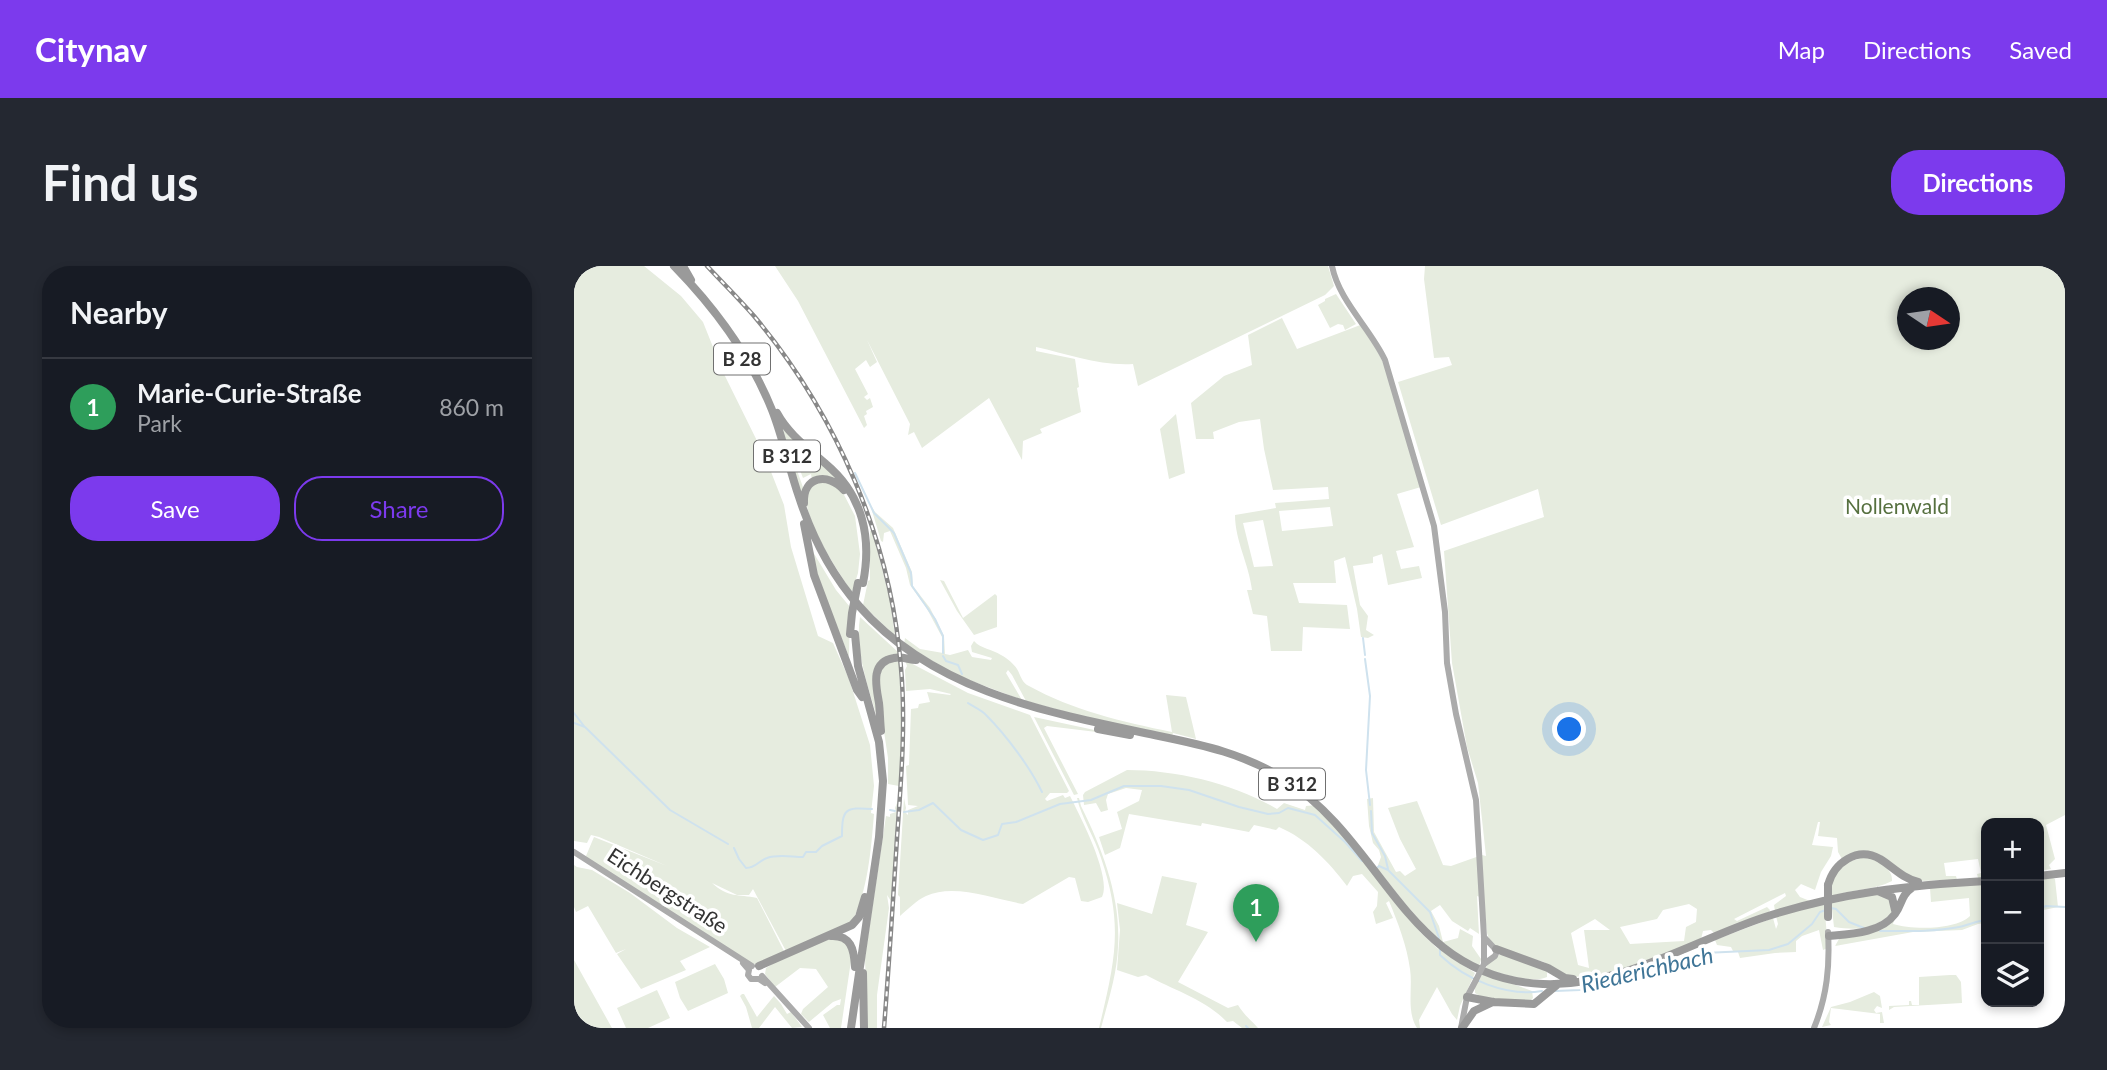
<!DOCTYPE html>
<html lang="en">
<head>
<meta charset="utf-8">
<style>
	body { margin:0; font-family:Lato,sans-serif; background:#242831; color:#f1f3f6 }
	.controls { position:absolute; right:21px; bottom:21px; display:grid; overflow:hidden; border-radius:14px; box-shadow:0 4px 10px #0003 }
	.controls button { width:63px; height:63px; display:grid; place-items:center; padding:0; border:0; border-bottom:2px solid #363941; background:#171b24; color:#f1f3f6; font:35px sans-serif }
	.compass { position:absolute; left:1323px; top:21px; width:63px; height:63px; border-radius:50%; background:#171b24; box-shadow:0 4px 10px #0003; rotate:103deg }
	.you { position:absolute; left:996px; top:464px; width:24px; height:24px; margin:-18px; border:5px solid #fff; border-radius:50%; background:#1a73e8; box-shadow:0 0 0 10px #1a73e833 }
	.badge { display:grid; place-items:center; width:46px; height:46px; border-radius:50%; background:#7c3aed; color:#fff; font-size:23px; font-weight:700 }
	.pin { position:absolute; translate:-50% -58px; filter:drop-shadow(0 2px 4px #0008) }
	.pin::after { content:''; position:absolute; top:37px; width:24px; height:21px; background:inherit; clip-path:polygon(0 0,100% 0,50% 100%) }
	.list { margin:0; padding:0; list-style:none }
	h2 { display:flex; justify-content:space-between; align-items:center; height:91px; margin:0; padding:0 28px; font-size:30px }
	h2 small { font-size:23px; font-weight:400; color:#9ea1a6 }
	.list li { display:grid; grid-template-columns:46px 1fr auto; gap:21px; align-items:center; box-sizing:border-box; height:98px; padding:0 28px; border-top:2px solid #363941 }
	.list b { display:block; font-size:26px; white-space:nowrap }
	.list p { margin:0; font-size:23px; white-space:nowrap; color:#9ea1a6 }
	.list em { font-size:23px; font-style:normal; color:#9ea1a6 }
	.actions { display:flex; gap:14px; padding:21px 28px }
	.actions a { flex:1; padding:16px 0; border:2px solid #7c3aed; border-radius:28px; text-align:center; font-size:24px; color:#7c3aed }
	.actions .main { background:#7c3aed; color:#fff }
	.icon { flex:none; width:38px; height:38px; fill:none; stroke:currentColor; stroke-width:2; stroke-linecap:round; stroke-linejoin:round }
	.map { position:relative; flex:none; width:1491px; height:762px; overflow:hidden; border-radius:28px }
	header { display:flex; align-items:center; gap:42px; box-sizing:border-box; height:98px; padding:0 35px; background:#7c3aed; color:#fff }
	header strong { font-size:33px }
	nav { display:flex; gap:38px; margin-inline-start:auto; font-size:24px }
	.intro { display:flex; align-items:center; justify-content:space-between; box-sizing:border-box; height:168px; padding:0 42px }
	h1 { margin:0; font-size:49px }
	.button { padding:18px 32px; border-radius:28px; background:#7c3aed; color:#fff; font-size:24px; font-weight:700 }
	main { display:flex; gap:42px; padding:0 42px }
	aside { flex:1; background:#171b24; border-radius:28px; box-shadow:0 4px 10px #0003 }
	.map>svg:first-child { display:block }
</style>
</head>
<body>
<header>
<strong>Citynav</strong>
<nav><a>Map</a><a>Directions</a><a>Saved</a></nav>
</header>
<div class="intro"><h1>Find us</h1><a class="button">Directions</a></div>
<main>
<aside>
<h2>Nearby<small></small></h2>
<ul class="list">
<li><span class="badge" style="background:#2e9e5b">1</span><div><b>Marie-Curie-Straße</b><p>Park</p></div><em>860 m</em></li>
</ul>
<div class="actions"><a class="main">Save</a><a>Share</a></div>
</aside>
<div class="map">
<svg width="1491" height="762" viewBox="0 0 1491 762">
	<rect width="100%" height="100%" fill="#fff"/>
	<path fill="#e6ecdf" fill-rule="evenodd" d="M 0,0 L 70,0 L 107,30 L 129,56 L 149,106 L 192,193 L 210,239 L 217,281 L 244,370 L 259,377 L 275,413 L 296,479 L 300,520 L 297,547 L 300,548 C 297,584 294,624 278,656 L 212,685 L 179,623 L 175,629 L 163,629 L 138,617 C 154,632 164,628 183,632 L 210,685 L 186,698 L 177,698 L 13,592 L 12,590 L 20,571 L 93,600 L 25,571 L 17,569 L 13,577 L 0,575 Z
		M 201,0 L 754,0 L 760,20 L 751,29 L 564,120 L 559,98 C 525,100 494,88 462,81 L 462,85 L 501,93 L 505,121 L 503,122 L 507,146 L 466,163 L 468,167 L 449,175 L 448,194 L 415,132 L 348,182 L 340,166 L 334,169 L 336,158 L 293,74 L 303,96 L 296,101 L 292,94 L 281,103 L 294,128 L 290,131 L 293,134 L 296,132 L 299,141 L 292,145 L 293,148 L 290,150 L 293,159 L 290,162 L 224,35 Z
		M 851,0 L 1491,0 L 1491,549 L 1472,559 L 1481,593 L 1475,599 L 1477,603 L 1465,605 L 1465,557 L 1412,557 L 1412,612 L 1404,612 L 1403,608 L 1407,607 L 1404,593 L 1370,597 L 1372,610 L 1382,610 L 1383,614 L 1343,615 L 1307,592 L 1268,593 L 1264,586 L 1263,572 L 1244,570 L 1246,556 L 1244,556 L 1238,579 L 1259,581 L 1257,590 L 1247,606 L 1241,624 L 1227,618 L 1221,624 L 1226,631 L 1236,635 L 1201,645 L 1200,639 L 1212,630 L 1211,627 L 1160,653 L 1163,655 L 1193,641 L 1196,644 L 1195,646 L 1140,667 L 1137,664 L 1129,665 L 1127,673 L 1094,688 L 1033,708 L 1029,707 L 1027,709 L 997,711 L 986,709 L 970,696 L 928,684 L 916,676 L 913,667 L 909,632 L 903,630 L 905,668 L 896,662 L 894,665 L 878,655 L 866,639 L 857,645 L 865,660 L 869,676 L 884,672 L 886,663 L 899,670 L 898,680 L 907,693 L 905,701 C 861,678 833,640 803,602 L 807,591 L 805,584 L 799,577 L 795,560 L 793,533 L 799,532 L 800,566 L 822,606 L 826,605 L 831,610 L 842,603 L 826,573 L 814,542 L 843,535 L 869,599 L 877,600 L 908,589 L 912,590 L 904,517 L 893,481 L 878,397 L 870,285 L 970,251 L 964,223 L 867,259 L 824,116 L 878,99 L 875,91 L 860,92 L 850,13 ZM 1334,32 L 1376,32 L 1376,74 L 1334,74 ZM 1115,638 L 1123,643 L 1122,656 L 1112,661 L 1110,675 L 1056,678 L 1046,661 L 1083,653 L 1089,644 ZM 1021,653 L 1036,664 L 1010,664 L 1015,702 L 1004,699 L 997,667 Z
		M 762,28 L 782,58 L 771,64 L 769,59 L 764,58 L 756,62 L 744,39 L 751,35 L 751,33 Z
		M 708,52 L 723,83 L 789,58 L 813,104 L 847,221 L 823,228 L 840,281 L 822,285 L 827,303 L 845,300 L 848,312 L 814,319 L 808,288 L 799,291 L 799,297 L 779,300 L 786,339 L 794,350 L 792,364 L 800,369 L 794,372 L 787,371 L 783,343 L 771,291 L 760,295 L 762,317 L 719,317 L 725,337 L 773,339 L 776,363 L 729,361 L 728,385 L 697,385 L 693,350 L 679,348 L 673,324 L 678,324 C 675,298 661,275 661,249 L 702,242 L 701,237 L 755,233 L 754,221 L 699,224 L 690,183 L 686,153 L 665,156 L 639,166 L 640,173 L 622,173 L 617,137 L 650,110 L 678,99 L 674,69 ZM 756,241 L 759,260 L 708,265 L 705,245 ZM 689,254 L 699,300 L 680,301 L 669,257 Z
		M 602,148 L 611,207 L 595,213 L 586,163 Z
		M 206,157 L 265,213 L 238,214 L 237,208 L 229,212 L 222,194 L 220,196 L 230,224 L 227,228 Z
		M 253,214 L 267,223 L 281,250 L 286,288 L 284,307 L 278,326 C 265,307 224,247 234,225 C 237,218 245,216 253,214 Z
		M 296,238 L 301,246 L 319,262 L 338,306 L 339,320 L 356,342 L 370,370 L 371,388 L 376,389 L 394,384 L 398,391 L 417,394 L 418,392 L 398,386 L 397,380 L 400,375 C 407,383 418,383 427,389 C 433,392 440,398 443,403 C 447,410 448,417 455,420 C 498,444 549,456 598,466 L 592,429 L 612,431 L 622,473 L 599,467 L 598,470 L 533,457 L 452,435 L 438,409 L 434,404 L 432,407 L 448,434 L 382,409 L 330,378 L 331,372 L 346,383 L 369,387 L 368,371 L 352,341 L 336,319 L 332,302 L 316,265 L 310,267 L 309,276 L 307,275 Z
		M 298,264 L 316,334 L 321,370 L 289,339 L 294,315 L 296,314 L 296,265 Z
		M 236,281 L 262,324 L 276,341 L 275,391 L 241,304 Z
		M 366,314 L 370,315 L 389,352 L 421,328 L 423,330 L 423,361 L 400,369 L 383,345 Z
		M 286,351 L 324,386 L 324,390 L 303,403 L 302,448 C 293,417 281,384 286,351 Z
		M 325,393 L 328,469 L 325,520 L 314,518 L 314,492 L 303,419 L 309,400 Z
		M 331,394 L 394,427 L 456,449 L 495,525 L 493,527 L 476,527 L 471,533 L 473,535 L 489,529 L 491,532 L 496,530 C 506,550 538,611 528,631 L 514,636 L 507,635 L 501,612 L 495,611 L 449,638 C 420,633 380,617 352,630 C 343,634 334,643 326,650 L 326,631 L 324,629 L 330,532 L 332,542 L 331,546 L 334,549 L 334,544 L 344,540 L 334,539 L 332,500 L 335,499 L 337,443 L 344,442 L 345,438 L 356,436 L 353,426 L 376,429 L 377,428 L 356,423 L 332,425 L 331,404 L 333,400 Z
		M 460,451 L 539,468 L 473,460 L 470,462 L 504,528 L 500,529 Z
		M 553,504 C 603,504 661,518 703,543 L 710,537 L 731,544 L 732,540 L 743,539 L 847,667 L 863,682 L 901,707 L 886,740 L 883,754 L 878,748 L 863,721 L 845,754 L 846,762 L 843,762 C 832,745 839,722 836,703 C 833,680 824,657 815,635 L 812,637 L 819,652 L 802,658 L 799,646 L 803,640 L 804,626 L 788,608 L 779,610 L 773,620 C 755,596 733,573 705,561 L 702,564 L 680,559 L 675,566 L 628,557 L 627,560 L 555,548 L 546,582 L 531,589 L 525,571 L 548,563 L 543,546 L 565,535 L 568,524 L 552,522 L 534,528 L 532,534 L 534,544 L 527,546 L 522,537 L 510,539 L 509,529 L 511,526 Z
		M 325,532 L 317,635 L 313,629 L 315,642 L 303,729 L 303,762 L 293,762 L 291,691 L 312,550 L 316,551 L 316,548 L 322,546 L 321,542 Z
		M 503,532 L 505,532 L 507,540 C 529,584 547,632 544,681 C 543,708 534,736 527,762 L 525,762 C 541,695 550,659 527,592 C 521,572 507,551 503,532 Z
		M 1298,592 C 1307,598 1319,603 1318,615 C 1299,625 1276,623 1256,631 C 1258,600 1269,593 1298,592 Z
		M 0,599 L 3,601 L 18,604 L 56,627 L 103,662 L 136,681 L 106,695 L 112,704 L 67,723 L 43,688 L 52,683 L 42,687 L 14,640 L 2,646 L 0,641 Z
		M 588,610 L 623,617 L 612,659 L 634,666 L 604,716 L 654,742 L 664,739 C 670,749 677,754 684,762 L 668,762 L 659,755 L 653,756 C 631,733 599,724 572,709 L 564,711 L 543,704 L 546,664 L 543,637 L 578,648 Z
		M 1477,611 L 1481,613 L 1484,641 L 1465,645 L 1465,612 Z
		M 1412,617 L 1412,657 L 1404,658 L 1388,664 L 1339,666 L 1261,680 L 1265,673 L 1321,651 L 1319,658 C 1338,664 1382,664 1396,650 L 1395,632 L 1357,636 L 1356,622 Z
		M 1305,627 L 1315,630 L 1320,645 C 1302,663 1285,665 1260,661 L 1257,635 Z
		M 1250,636 L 1254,682 L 1249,684 L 1245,664 L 1228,670 L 1222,675 L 1222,686 L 1201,687 L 1166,692 L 1164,686 L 1159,685 L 1157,681 L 1143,679 L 1141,674 L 1199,652 L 1202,663 L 1204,658 L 1202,650 Z
		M 259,671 L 270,673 L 278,688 L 267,762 L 256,762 L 249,749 L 263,739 L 266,739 L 267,733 L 259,736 L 235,756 L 227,748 L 229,743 L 254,721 L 242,703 L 226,702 L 201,721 L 191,708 L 192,702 L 207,693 Z
		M 925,689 L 931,689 L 973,704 L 973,711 C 958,718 927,707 911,703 L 915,696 Z
		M 0,694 L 38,762 L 0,762 Z
		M 141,698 L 150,713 L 154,727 L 114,745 L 106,732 L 101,716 Z
		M 909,707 L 958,725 L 959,732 L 957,734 C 942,734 913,736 901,727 L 901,720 Z
		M 1376,709 L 1382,709 L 1387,716 L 1388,737 L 1320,741 L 1315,744 L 1315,740 L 1335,739 L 1335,735 L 1337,735 L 1338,739 L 1345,739 L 1345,711 Z
		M 83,724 L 96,752 L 74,762 L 52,762 L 43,742 Z
		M 1300,726 L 1306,730 L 1308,742 L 1303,740 L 1300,744 L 1302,747 L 1308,746 L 1310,757 L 1306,757 L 1306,748 L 1257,742 L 1255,756 L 1257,759 L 1248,761 L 1257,741 L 1276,736 Z
		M 168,728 L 170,728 L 183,751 L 200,730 L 207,738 L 213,748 L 217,746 L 228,761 L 218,762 L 201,741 L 185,762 L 178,762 L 172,741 L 166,730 Z"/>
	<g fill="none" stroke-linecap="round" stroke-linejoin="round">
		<path stroke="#cfe2ee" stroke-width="2" d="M 281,207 L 300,247 L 320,267 L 337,307 L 338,320 L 361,353 L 369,370 L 369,387
			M 789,372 L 791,389
			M 369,390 L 372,395 L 384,399 L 388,408
			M 791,393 L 796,430 L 792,504 L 796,539
			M 394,437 C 400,441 408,444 412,449 C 432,469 456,501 468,526
			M 0,447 L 10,460
			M 0,457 L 11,461 L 96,544 L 154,578
			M 316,544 L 321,545
			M 797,545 L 798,567 L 811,590 L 814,603
			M 330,546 L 345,544 L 359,537 L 387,564 L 409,574 L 424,569 L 428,558 L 442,556 L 486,538 L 517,534 L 550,520 L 587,520 L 615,524 L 665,541 L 694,548 L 705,547 L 714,542 L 741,549 L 771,576 L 788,595
			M 160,582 L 165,593 L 172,602 C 182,602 184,595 193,592 C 204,588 218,591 229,591 L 232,586 L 242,586 L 248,580 L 268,570 C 268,543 271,541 298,543
			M 803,602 L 805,600 L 814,604 L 856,646 L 865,672
			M 1257,642 L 1262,643 L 1275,656 L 1290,662
			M 1465,643 L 1472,640 L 1491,641
			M 1306,665 C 1332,665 1359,666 1385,661 C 1395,659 1402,655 1412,654
			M 866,681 L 866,689 C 892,714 933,731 968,725
			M 981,725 L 1006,724 L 1047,716 L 1130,687 L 1195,684 L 1214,678 L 1238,658 L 1246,646 L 1252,644
			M 672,760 L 674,762"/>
		<path stroke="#ababab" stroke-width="6" d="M 758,0 C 765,35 796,62 811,94 L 860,260 L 871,346 L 873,397 L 882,448 L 902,534 L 910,671 L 910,698
			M 0,586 L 178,700
			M 169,697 L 175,704 L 174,709 L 177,713 L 185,713 L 191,717
			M 910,698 L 921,690 L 923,685 L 910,671
			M 188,710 L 235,762
			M 887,762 L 893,731 L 902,714
			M 1240,762 C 1253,730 1256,700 1254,666"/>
		<path stroke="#9a9a9a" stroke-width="8" d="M 100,0 C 141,42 176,89 198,144 C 209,172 215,202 225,231 C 238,271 257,308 285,340 C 361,427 477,447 585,470 C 629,479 671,488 710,513 C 811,576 831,712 969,718 C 1048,721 1118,675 1191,651 C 1265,627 1335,619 1412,615
			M 109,0 L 117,14
			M 203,147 C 215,169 234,182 252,198 C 289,229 298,272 289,317
			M 230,237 C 229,210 254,206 270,224
			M 230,258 L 240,309 L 283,424 L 288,431
			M 524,463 L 556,469
			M 307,465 C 306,455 306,446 305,437 C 302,420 296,396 320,392 C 328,390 335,394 342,394
			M 1465,610 L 1491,607
			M 1254,619 C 1260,597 1283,580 1306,593 C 1319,601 1328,612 1344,616
			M 1304,625 L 1318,631 L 1321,644
			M 257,670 C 277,669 280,683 281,701
			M 1255,670 C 1277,668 1307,667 1321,648 C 1329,637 1326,630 1339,621
			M 922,683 L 974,702 L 991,712 L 999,713
			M 185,700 L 278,659 L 285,651 L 291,631
			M 289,707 L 290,762
			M 893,731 L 919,736 L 960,738 L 983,719
			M 277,762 L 305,571 L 309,515 L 305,476 L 284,400 L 281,368
			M 888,762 L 900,745 L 919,736"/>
		<defs>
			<path id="rail" d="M 133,0 C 149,17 165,33 180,50 C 263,149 317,274 327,402 C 332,459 327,515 323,572 C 319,635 315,699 310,762"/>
		</defs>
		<use href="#rail" stroke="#888" stroke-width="4.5"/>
		<use href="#rail" stroke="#fff" stroke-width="2" stroke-dasharray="5" stroke-linecap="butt"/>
		<path stroke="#ababab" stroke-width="6" d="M 902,714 L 910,698"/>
		<path stroke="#9a9a9a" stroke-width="8" d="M 276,368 L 278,347 L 284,317
			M 1254,619 L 1254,651"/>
	</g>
	<g text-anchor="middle" stroke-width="7" stroke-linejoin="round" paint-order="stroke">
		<g fill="#fff" stroke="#707070" stroke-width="2">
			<rect x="140" y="77.5" width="56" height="31" rx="5"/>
			<rect x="180" y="174.5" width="66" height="31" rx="5"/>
			<rect x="685" y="502.5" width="66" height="31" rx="5"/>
		</g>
		<g font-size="19" font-weight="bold" fill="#333">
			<text x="168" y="100">B 28</text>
			<text x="213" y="197">B 312</text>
			<text x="718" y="525">B 312</text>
		</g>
		<g font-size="21" fill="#56703f" stroke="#fff">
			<text x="1323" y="248">Nollenwald</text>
		</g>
		<g font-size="21" fill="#333" stroke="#fff">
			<text transform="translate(93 625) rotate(33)" y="7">Eichbergstraße</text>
		</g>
		<g font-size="23" font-style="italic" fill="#3f7597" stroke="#fff">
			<text transform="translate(1073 704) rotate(-13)" y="8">Riederichbach</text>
		</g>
	</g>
</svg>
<div class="controls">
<button>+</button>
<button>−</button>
<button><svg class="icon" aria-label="layers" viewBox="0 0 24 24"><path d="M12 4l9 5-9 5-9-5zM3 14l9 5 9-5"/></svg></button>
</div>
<svg class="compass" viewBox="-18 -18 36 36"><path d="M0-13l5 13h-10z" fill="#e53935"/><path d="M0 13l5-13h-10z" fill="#9ea1a6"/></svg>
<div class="you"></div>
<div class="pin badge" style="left:682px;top:676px;background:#2e9e5b">1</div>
</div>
</main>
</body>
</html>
